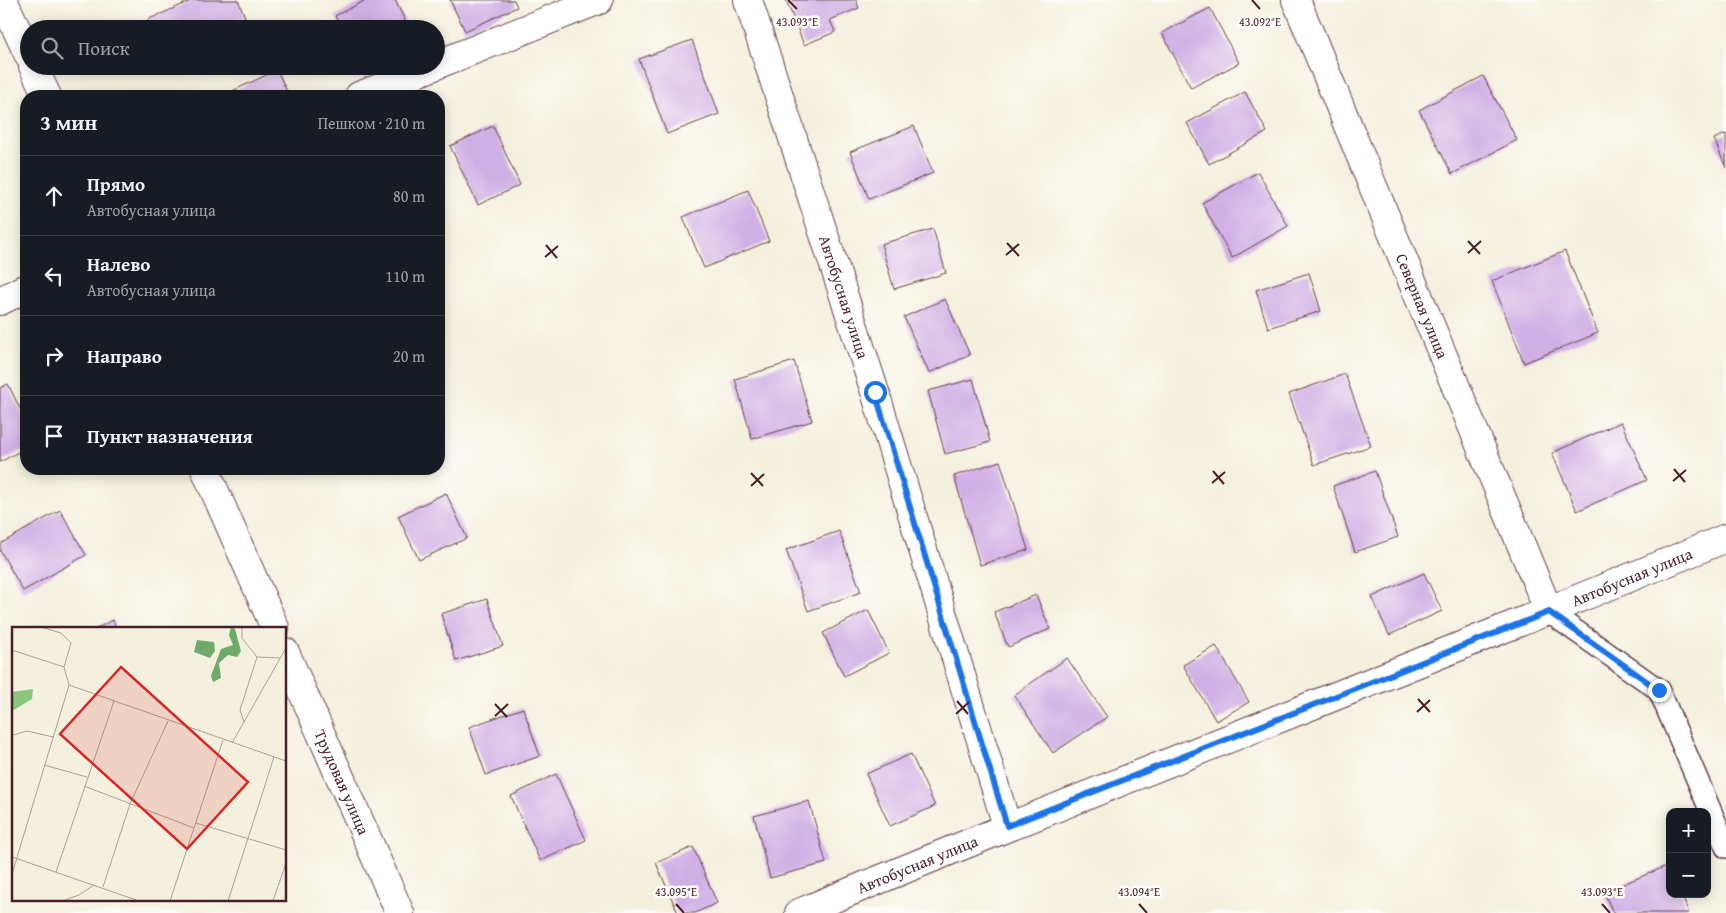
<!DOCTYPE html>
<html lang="ru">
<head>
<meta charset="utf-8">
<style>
	body { margin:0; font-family:"Gentium Book Plus",serif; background:#242831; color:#f1f3f6 }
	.controls { position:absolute; right:15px; bottom:15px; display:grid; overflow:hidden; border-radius:10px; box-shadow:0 2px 12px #0003 }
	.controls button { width:45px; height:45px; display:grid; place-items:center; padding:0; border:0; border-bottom:1px solid #363941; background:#171b24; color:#f1f3f6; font:25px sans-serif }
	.stop { position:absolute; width:15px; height:15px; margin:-11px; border:4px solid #1a73e8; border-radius:50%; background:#fff }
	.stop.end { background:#1a73e8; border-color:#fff; box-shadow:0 1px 5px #0008 }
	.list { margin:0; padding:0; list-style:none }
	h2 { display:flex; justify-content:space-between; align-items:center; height:65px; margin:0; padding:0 20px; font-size:21px }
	h2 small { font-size:16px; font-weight:400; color:#9ea1a6 }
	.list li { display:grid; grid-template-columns:32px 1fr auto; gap:15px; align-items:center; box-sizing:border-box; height:80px; padding:0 20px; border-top:1px solid #363941 }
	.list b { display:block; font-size:19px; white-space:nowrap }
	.list p { margin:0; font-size:16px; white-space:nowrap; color:#9ea1a6 }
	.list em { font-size:16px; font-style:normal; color:#9ea1a6 }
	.icon { flex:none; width:28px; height:28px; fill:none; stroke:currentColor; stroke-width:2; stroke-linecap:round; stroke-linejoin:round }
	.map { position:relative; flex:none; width:1726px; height:913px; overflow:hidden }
	.search { position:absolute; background:#171b24; box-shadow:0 2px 12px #0003; left:20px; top:20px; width:425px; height:55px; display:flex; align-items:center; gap:12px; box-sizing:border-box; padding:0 18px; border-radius:28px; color:#9ea1a6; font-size:19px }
	.panel { position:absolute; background:#171b24; box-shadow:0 2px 12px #0003; left:20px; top:90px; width:425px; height:385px; border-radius:20px }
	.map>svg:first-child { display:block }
</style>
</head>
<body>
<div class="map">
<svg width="1726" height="913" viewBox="0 0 1726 913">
	<rect width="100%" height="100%" fill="#fdfcf7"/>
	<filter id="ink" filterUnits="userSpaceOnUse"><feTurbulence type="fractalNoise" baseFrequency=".02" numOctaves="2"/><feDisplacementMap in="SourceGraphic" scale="10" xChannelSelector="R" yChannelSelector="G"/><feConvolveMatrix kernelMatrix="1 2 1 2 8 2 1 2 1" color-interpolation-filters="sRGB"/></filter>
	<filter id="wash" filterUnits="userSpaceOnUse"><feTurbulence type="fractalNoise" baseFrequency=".0096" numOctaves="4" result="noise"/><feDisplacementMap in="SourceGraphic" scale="20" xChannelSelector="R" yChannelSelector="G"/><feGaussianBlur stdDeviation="1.12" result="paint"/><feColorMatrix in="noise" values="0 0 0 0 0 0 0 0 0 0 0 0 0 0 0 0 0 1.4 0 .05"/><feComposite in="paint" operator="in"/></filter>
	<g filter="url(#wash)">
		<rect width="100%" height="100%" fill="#f4f0de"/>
		<g id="blocks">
			<path fill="#d0afe5" d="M 193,0 L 238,0 L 245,17 L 218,29 L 151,29 L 147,20 Z
				M 366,0 L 395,0 L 409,29 L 342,29 L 335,16 Z
				M 450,0 L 514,0 L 517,7 L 465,31 Z
				M 786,0 L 856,0 L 859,8 L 830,20 L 835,32 L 804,45 Z
				M 1210,8 L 1239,63 L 1191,88 L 1162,33 Z
				M 692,40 L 719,114 L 667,134 L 639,59 Z
				M 361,66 L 382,66 L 365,75 Z
				M 277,70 L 289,96 L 222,96 Z
				M 1483,76 L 1517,140 L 1452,174 L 1419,110 Z
				M 1245,92 L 1267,132 L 1209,164 L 1187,123 Z
				M 493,126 L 520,185 L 478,205 L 450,146 Z
				M 914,126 L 933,173 L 869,199 L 850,152 Z
				M 1726,134 L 1726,168 L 1714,139 Z
				M 1258,172 L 1288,226 L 1232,258 L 1202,203 Z
				M 748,190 L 769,241 L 704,268 L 683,217 Z
				M 933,229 L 946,273 L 894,289 L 881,244 Z
				M 1565,251 L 1598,333 L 1524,363 L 1492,281 Z
				M 1309,273 L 1321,311 L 1268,328 L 1256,290 Z
				M 945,299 L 970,355 L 929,373 L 904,317 Z
				M 794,361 L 812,421 L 752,439 L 735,379 Z
				M 1345,374 L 1371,446 L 1314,465 L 1289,394 Z
				M 973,379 L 990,442 L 945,454 L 928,391 Z
				M 8,384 L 26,421 L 26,448 L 0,462 L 0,388 Z
				M 1621,422 L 1647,480 L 1577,511 L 1552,453 Z
				M 1000,461 L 1028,550 L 980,565 L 954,476 Z
				M 1375,471 L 1398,537 L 1355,552 L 1333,486 Z
				M 446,493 L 467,538 L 419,560 L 398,516 Z
				M 60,510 L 86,555 L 23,591 L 0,550 L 0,544 Z
				M 839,531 L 861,592 L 808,611 L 786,550 Z
				M 1424,573 L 1442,611 L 1389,635 L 1372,597 Z
				M 1036,595 L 1050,629 L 1008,647 L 994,612 Z
				M 487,599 L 503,646 L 456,661 L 441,614 Z
				M 868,610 L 889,653 L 844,676 L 823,633 Z
				M 113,620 L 116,628 L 97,628 Z
				M 1216,646 L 1249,702 L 1216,721 L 1183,665 Z
				M 1067,658 L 1107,717 L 1053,753 L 1014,695 Z
				M 523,708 L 540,756 L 486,775 L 469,727 Z
				M 911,754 L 935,806 L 890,826 L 866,774 Z
				M 556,774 L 586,840 L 540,861 L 511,796 Z
				M 809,801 L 826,863 L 770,878 L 754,816 Z
				M 693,847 L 717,903 L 695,913 L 678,913 L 656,863 Z
				M 1669,865 L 1670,894 L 1681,894 L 1689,913 L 1613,913 L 1604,892 Z"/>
		</g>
	</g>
	<g filter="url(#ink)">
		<use href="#blocks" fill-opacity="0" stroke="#643e46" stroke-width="1"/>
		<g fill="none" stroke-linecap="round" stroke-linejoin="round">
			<defs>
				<path id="lane" d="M 1549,612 L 1659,690 L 1726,847"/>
				<g id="street">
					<path d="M 3,0 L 29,56"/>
					<path id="s1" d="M 748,0 L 875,392 L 1007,826"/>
					<path id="s2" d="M 1296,0 L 1549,612"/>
					<path d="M 436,65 L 599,0"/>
					<path d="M 33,66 L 47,96"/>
					<path d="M 359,96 L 434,66"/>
					<path d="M 0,301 L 26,288"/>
					<path d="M 205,469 L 275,628"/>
					<path id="s3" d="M 285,652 L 400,913"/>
					<path id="s4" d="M 799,913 C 1107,784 1418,666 1726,538"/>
				</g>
			</defs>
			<use href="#lane" stroke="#643e46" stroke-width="24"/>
			<use href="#street" stroke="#643e46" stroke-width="30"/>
			<use href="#lane" stroke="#fff" stroke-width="21"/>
			<use href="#street" stroke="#fff" stroke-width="28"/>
		</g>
	</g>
	<g fill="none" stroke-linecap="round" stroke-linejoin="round" filter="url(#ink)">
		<path stroke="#1a73e8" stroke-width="6" d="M 875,392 L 1007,826 L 1549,612 L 1659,690"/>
	</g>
	<path fill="none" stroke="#4a1f2b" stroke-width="2" d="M 788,0 L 797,9M 1252,0 L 1260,9M 1468,241 L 1480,254M 1007,243 L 1019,256M 546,245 L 557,258M 1468,253 L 1481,241M 1006,255 L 1019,244M 545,257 L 558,246M 1674,469 L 1685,482M 1213,471 L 1224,484M 751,473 L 763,486M 1673,481 L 1686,470M 1212,483 L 1225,472M 751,486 L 764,474M 1418,699 L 1430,712M 957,701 L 968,714M 495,704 L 507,717M 1417,712 L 1430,700M 956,714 L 969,702M 495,716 L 508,704M 676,904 L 684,913M 1139,904 L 1147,913M 1602,904 L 1610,913"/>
	<g text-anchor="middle" stroke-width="5" stroke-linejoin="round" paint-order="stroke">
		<g font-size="16" fill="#4a1f2b" stroke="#fdfcf7">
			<text dy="6" stroke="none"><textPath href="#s1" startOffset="312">Автобусная улица</textPath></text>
			<text dy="6" stroke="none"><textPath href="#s2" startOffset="331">Северная улица</textPath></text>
			<text dy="6" stroke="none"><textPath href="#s4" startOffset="898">Автобусная улица</textPath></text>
			<text dy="6" stroke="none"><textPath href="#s3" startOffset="142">Трудовая улица</textPath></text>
			<text dy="6" stroke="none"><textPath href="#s4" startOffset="128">Автобусная улица</textPath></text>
		</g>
	</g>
	<g transform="translate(12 627)">
		<rect width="274" height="274" fill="#f4f0de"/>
		<path d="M 21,62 L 20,72 L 0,84 L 0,65 Z" fill="#89c57a"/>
		<path d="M 219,0 L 223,2 L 229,24 L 225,30 L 216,28 L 207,36 L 209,51 L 201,55 L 199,49 L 209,22 L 221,18 L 217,8 ZM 185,13 L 202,15 L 203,24 L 198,31 L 182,25 Z" fill="#6eaa6a"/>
		<path fill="none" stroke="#b09c96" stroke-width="1" d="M 29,0 L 49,6 L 59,16 L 52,40M 230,0 L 230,11 L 245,30M 0,23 L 52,40 L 57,58M 245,30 L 268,31M 57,58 L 274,134M 232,95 L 228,83 L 245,30M 1,108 L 15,104 L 41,110M 220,116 L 274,21M 32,138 L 75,150M 72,159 L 182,201M 184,196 L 274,223M 0,230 L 127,274M 44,245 L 102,74M 0,247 L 57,58M 91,260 L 118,177 L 156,94M 50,274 L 67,268 L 82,258M 158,274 L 211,113M 216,274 L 262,130M 261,274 L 274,236"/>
		<path fill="#d62828" fill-opacity="0.15" stroke="#d62828" stroke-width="2.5" d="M 109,40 L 236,155 L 175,222 L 48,107 Z"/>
		<rect width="274" height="274" fill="none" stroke="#4a1f2b" stroke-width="2.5"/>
	</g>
	<g font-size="12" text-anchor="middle" fill="#4a1f2b" stroke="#fdfcf7" stroke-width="5" stroke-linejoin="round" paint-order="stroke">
		<text x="797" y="26">43.093°E</text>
		<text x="1260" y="26">43.092°E</text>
		<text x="676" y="896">43.095°E</text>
		<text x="1139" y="896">43.094°E</text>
		<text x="1602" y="896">43.093°E</text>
	</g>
</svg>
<div class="controls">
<button>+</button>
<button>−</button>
</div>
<div class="stop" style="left:875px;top:392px"></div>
<div class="stop end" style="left:1659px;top:690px"></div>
<div class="search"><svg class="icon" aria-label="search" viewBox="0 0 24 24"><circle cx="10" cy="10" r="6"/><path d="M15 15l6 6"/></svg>Поиск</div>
<section class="panel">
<h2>3 мин<small>Пешком · 210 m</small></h2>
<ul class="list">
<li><svg class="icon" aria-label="ahead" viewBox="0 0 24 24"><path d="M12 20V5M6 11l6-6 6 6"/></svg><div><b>Прямо</b><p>Автобусная улица</p></div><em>80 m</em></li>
<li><svg class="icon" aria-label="left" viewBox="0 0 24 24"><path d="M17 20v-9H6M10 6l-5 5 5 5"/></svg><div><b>Налево</b><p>Автобусная улица</p></div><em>110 m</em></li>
<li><svg class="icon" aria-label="right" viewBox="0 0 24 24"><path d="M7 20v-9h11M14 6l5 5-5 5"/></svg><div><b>Направо</b></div><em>20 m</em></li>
<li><svg class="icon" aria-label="arrive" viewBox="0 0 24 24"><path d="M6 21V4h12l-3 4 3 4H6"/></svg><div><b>Пункт назначения</b></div></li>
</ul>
</section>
</div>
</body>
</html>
